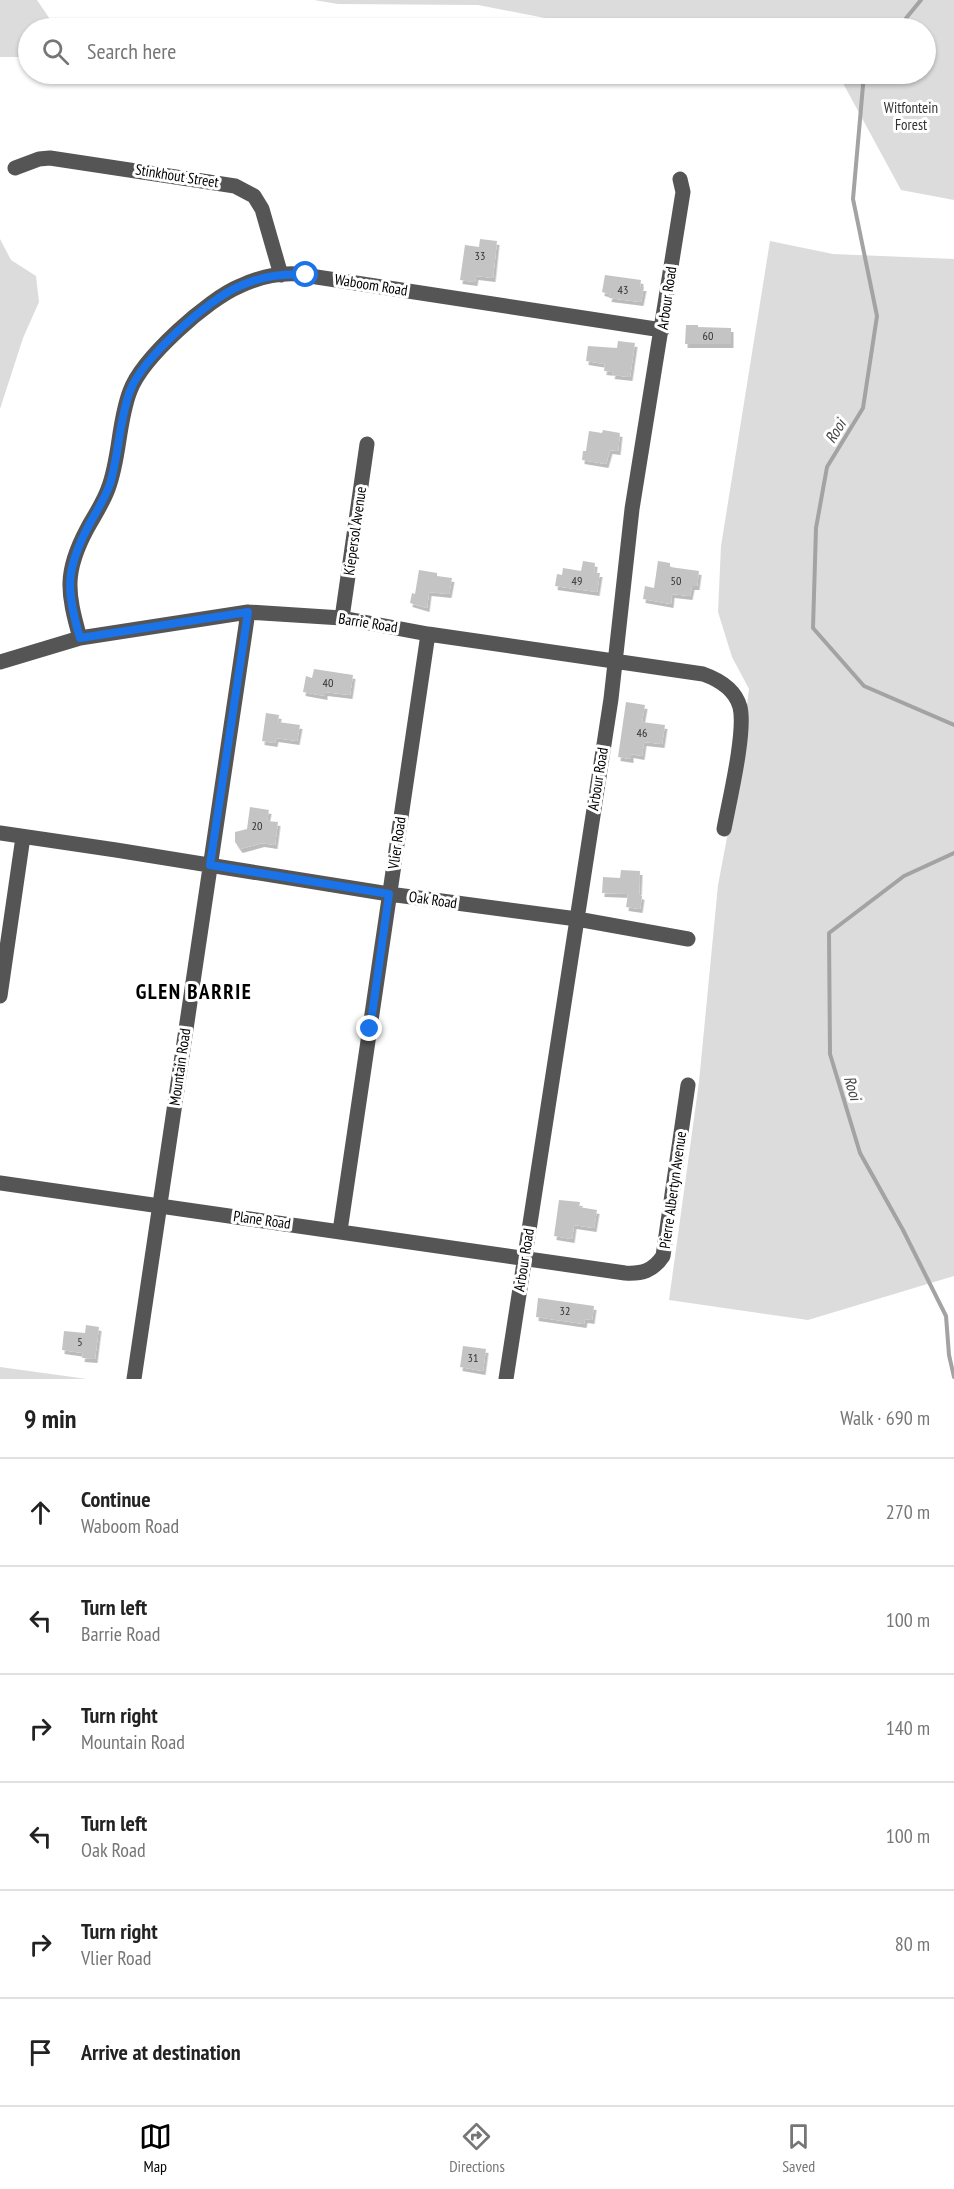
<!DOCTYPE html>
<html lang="en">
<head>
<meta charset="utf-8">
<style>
	body { margin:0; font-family:"PT Sans Narrow",sans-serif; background:#f6f6f6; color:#222 }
	.stop { position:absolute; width:18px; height:18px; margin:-14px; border:4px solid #1a73e8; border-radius:50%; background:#fff }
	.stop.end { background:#1a73e8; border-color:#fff; box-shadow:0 2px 6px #0008 }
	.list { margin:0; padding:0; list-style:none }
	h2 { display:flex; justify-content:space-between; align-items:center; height:78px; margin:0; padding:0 24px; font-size:26px }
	h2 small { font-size:20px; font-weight:400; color:#767676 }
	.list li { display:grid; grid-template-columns:39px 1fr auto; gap:18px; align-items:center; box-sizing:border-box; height:108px; padding:0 24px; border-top:2px solid #e0e0e0 }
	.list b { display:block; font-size:22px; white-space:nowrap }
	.list p { margin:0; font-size:20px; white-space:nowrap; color:#767676 }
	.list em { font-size:20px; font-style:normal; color:#767676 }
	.icon { flex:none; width:33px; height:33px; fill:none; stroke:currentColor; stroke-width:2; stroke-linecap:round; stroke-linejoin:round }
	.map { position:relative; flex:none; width:954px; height:1379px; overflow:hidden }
	.search { position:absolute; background:#fff; box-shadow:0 2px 4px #0004; left:18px; right:18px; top:18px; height:66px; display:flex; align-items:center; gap:15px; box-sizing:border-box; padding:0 21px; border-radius:33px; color:#767676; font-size:22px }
	.sheet { height:726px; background:#fff }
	nav { display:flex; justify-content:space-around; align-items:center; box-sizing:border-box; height:84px; border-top:2px solid #e0e0e0; background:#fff; font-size:16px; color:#767676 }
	nav a { display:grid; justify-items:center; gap:3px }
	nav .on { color:#000 }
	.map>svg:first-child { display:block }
</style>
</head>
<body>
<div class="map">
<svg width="954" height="1379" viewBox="0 0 954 1379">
	<defs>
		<filter id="shadow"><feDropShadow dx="2.5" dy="4" stdDeviation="0" flood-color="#0004"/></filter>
	</defs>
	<rect width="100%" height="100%" fill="#fff"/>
	<path fill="#dcdcdc" d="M 0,0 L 37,0 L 56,28 L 28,28 L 28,57 L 0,57 Z
		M 314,0 L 954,0 L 954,200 L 901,190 L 838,74 L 926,74 L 926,28 L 596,28 L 478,5 L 338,4 Z
		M 0,239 L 11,260 L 36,276 L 39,302 L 23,338 L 0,409 Z
		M 770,241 L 833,254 L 954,259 L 954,1276 L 808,1320 L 669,1300 L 699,1082 L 718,885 L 737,785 L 749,689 L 732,657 L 718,612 L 721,546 Z
		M 0,1367 L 87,1379 L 0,1379 Z"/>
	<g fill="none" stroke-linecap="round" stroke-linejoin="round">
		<path stroke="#a3a3a3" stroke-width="4" d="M 898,28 L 921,0
			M 864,74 L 853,199 L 877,316 L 863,408 L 827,467 L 816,528 L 813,628 L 864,686 L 954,725
			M 954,853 L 904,876 L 829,933 L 830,1054 L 860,1153 L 903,1230 L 946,1316 L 949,1355 L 954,1377"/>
	</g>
	<path fill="#c4c4c4" filter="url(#shadow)" d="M 480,239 L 497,241 L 493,278 L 476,276 L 475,282 L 460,280 L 465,245 L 479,247 Z
		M 605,275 L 641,280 L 640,287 L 644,287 L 641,302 L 609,298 L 610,294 L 602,292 Z
		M 686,325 L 698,325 L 698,327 L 731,328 L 731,344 L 685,344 Z
		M 618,341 L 635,343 L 630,377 L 612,375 L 613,372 L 604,371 L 605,364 L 586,361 L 588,346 L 617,348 Z
		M 603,430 L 620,433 L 618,451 L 610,450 L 606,464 L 582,460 L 583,451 L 586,451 L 589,431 L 602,433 Z
		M 583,561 L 595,563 L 594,573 L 600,573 L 597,592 L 555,586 L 557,574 L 562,575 L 563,568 L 581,571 Z
		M 658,561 L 670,563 L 670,567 L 699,571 L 697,586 L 692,586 L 690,596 L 672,594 L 671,604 L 643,599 L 645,586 L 654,588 Z
		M 419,570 L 437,573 L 437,576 L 452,578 L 449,594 L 429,592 L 427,608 L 410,603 L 412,593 L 415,594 Z
		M 314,669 L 353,675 L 350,695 L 325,692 L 325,696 L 303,692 L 306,676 L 312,678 Z
		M 626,702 L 645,705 L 642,722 L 665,725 L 662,744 L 644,742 L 642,756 L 631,754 L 631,759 L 618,757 Z
		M 266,713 L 279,715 L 278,722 L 300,725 L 297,741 L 276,738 L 275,743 L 262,741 Z
		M 250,807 L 269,810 L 267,821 L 278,822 L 275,845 L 262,843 L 240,849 L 235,842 L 235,832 L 247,829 Z
		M 621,870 L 640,871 L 639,895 L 642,896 L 640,909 L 626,907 L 628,894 L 602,893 L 603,877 L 620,878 Z
		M 559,1200 L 580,1202 L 579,1207 L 597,1210 L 594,1228 L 574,1225 L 572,1239 L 554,1236 Z
		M 538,1298 L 594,1306 L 592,1320 L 585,1319 L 584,1324 L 536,1317 Z
		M 86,1325 L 99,1327 L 95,1359 L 82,1358 L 83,1353 L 62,1350 L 64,1331 L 85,1333 Z
		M 463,1346 L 486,1349 L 483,1371 L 460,1367 Z"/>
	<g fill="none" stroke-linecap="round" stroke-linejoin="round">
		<path stroke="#555" stroke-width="15" d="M 15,168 L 39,159 L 50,158 L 235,186 L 254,196 L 262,209 L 281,275
			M 342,618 L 367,444
			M 80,638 C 67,592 64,572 87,529 C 94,516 103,503 108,489 C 120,458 118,422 130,391 C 142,358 208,299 240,286 C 257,278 278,273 297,274 L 662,330
			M 0,662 L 80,638 L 248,612 L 342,618 L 428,634 L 703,674 C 720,680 735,689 740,707 C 746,732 729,802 724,829
			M 0,833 L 116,850 L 389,894 L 577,919 L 688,939
			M 0,996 L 23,837
			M 0,1183 L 625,1273 C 642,1274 653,1271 663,1256 L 688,1085
			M 340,1231 L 428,634
			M 134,1379 L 248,612
			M 506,1379 L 611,699 L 632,509 L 683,192 L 680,179"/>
	</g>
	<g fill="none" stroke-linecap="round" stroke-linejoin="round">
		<path stroke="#1a73e8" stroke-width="8" d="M 306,275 C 284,273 260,277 240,286 C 208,299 142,359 130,391 C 119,421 119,454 110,484 C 105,498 96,512 89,525 C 65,570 66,590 80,638 L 248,612 L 210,865 L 389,894 L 370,1029"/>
	</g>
	<g text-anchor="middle" stroke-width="6" stroke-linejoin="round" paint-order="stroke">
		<g font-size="12" fill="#313131">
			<text x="480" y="260">33</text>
			<text x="623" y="294">43</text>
			<text x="708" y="340">60</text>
			<text x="577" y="585">49</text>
			<text x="676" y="585">50</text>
			<text x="328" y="687">40</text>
			<text x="642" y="737">46</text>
			<text x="257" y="830">20</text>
			<text x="565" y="1315">32</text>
			<text x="80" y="1346">5</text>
			<text x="473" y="1362">31</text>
		</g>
		<g font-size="15" fill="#333" stroke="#fff">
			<text x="911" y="113">Witfontein<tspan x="911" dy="17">Forest</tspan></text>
		</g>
		<g font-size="15" fill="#000" stroke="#fff">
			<text transform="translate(177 176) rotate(9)" y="5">Stinkhout Street</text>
			<text transform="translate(371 285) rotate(9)" y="5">Waboom Road</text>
			<text transform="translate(667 298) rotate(-82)" y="5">Arbour Road</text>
			<text transform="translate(355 531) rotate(-82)" y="5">Kiepersol Avenue</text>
			<text transform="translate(368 623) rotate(9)" y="5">Barrie Road</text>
			<text transform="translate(598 779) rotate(-81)" y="5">Arbour Road</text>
			<text transform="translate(397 843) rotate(-82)" y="5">Vlier Road</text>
			<text transform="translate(433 900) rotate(8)" y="5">Oak Road</text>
			<text transform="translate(180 1067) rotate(-82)" y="5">Mountain Road</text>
			<text transform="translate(673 1190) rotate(-82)" y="5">Pierre Albertyn Avenue</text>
			<text transform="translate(262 1220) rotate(8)" y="5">Plane Road</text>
			<text transform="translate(524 1260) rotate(-81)" y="5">Arbour Road</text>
		</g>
		<g font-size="16" font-style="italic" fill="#444" stroke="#fff">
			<text transform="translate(835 431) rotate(-59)" y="6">Rooi</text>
			<text transform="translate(853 1088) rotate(73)" y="6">Rooi</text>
		</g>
		<g font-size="21" font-weight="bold" letter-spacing="1.5" fill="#000" stroke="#fff">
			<text x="194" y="999">GLEN BARRIE</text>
		</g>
	</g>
</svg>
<div class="stop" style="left:306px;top:275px"></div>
<div class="stop end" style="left:370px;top:1029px"></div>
<div class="search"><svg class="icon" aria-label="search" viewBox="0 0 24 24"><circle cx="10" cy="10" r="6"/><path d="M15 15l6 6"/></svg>Search here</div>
</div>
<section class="sheet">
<h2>9 min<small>Walk · 690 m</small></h2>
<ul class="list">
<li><svg class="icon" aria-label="ahead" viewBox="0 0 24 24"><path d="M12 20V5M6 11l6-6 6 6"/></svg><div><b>Continue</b><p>Waboom Road</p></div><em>270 m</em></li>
<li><svg class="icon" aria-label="left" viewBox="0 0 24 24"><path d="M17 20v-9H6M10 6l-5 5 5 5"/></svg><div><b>Turn left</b><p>Barrie Road</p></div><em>100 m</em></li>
<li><svg class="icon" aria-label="right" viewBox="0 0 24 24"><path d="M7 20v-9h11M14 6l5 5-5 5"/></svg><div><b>Turn right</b><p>Mountain Road</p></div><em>140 m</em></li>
<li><svg class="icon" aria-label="left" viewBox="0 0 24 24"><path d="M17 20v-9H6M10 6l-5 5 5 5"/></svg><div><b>Turn left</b><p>Oak Road</p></div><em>100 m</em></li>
<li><svg class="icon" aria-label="right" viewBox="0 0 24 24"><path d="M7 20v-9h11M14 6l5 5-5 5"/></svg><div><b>Turn right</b><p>Vlier Road</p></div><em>80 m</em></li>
<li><svg class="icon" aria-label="arrive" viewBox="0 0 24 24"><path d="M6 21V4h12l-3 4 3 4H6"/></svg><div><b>Arrive at destination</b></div></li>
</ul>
</section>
<nav>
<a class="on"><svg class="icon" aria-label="map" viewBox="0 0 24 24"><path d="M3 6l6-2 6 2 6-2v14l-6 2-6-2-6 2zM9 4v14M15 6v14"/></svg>Map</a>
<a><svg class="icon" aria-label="directions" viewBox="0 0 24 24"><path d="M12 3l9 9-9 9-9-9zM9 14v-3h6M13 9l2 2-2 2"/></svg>Directions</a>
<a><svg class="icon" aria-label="saved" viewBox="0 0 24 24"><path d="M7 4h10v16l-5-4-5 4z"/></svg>Saved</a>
</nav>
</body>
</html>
